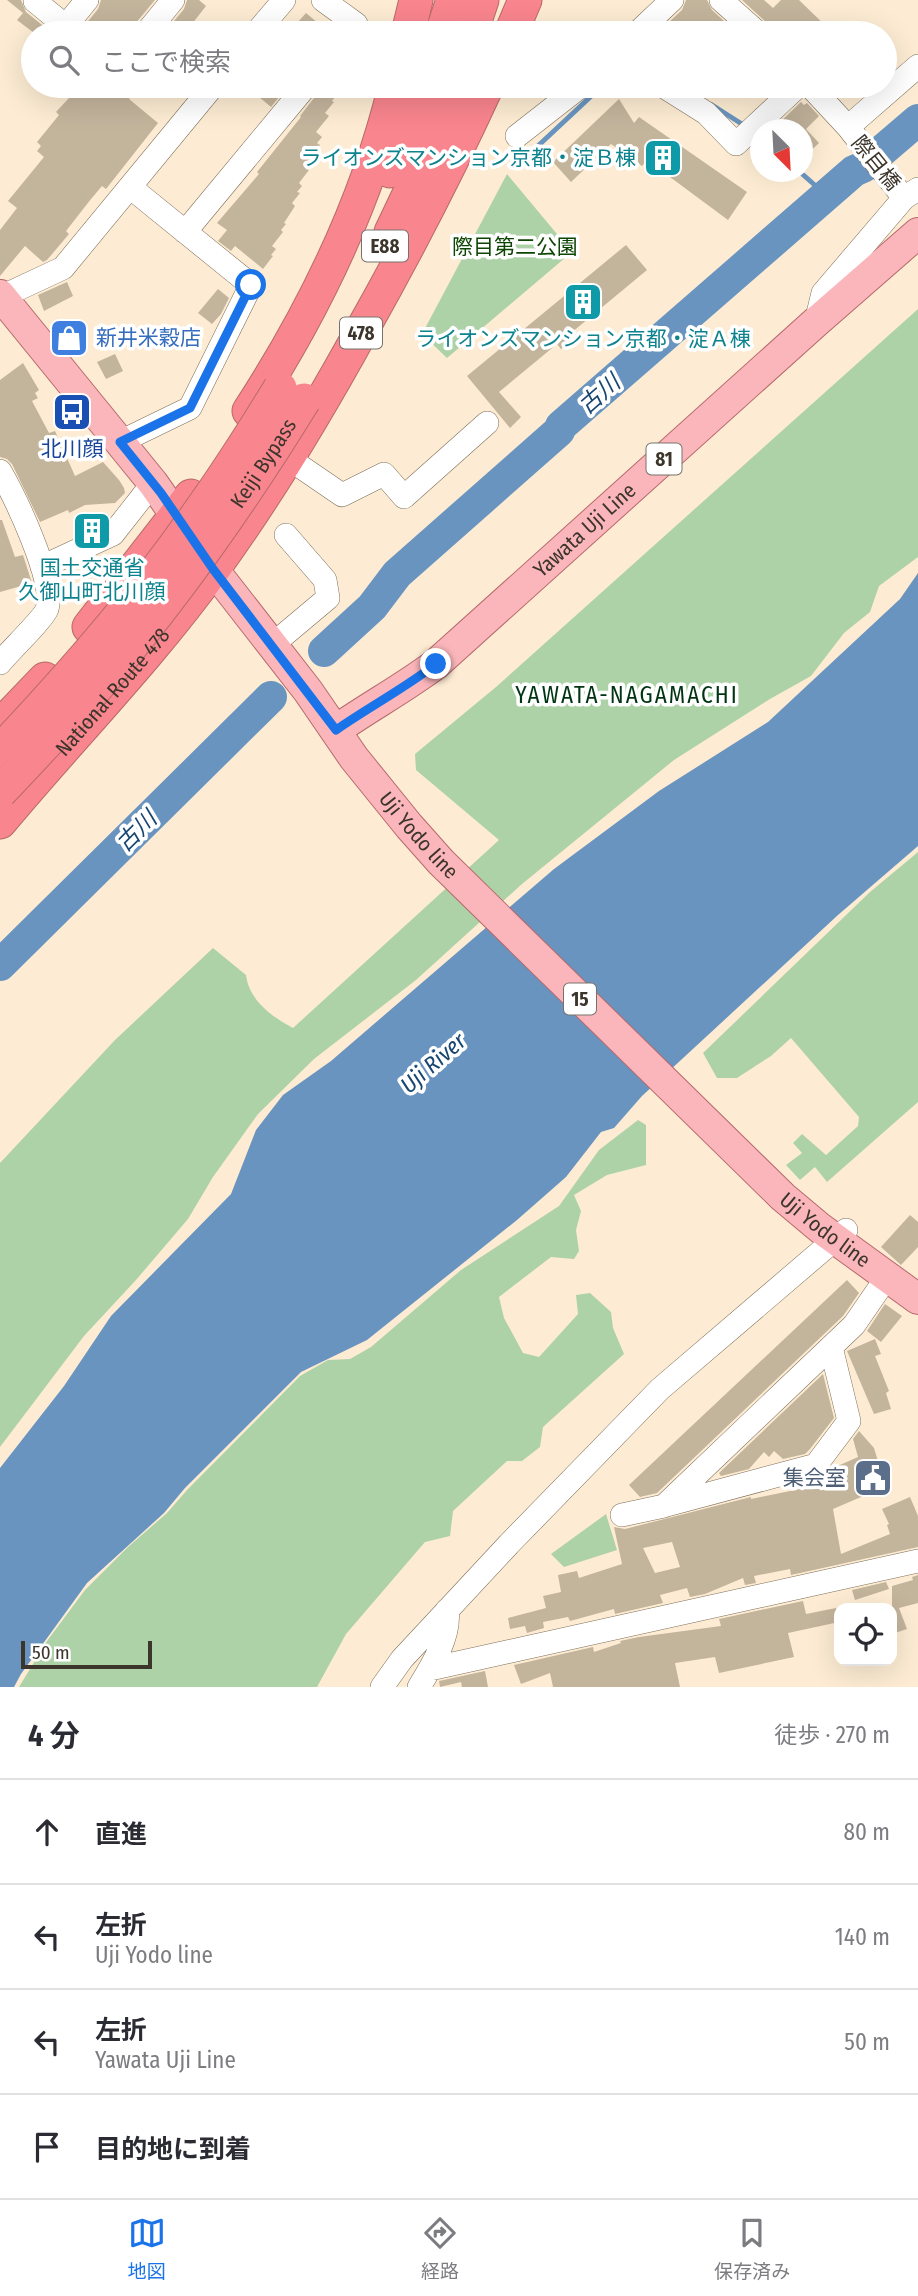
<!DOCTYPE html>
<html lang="ja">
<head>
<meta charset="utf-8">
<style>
	body { margin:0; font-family:"Fira Sans Condensed","Noto Sans JP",sans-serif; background:#f7f7f7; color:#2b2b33 }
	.controls { position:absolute; right:21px; bottom:21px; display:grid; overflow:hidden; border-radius:14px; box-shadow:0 7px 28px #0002 }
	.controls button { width:63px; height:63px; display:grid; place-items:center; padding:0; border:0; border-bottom:2px solid #e1e1e2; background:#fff; color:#2b2b33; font:35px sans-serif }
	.compass { position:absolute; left:750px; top:119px; width:63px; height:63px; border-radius:50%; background:#fff; box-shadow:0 7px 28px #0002; rotate:156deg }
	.scale { position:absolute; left:21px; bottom:18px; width:131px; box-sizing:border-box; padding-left:7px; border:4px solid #3b352b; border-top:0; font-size:19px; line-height:24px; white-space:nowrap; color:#3b352b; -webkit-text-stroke:5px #fff; paint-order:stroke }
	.stop { position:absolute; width:21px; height:21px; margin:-16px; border:5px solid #1a73e8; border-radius:50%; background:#fff }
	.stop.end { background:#1a73e8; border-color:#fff; box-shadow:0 2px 7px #0008 }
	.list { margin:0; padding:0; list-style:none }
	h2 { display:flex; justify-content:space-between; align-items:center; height:91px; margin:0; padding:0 28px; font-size:30px }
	h2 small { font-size:23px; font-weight:400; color:#7c7c81 }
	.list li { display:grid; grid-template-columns:46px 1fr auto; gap:21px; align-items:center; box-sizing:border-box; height:105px; padding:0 28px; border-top:2px solid #e1e1e2 }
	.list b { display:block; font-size:26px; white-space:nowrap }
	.list p { margin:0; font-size:23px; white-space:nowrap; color:#7c7c81 }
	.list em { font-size:23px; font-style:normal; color:#7c7c81 }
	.icon { flex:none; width:38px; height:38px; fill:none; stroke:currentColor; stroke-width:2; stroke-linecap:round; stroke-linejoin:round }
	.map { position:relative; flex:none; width:918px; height:1687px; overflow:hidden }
	.search { position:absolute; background:#fff; box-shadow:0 7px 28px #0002; left:21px; right:21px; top:21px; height:77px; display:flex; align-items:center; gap:18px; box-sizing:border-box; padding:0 24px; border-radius:38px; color:#7c7c81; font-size:26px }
	.sheet { height:511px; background:#fff }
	nav { display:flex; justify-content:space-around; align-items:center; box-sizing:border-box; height:98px; border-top:2px solid #e1e1e2; background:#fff; font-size:19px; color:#7c7c81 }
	nav a { display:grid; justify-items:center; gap:4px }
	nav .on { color:#1a73e8 }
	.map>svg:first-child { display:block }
</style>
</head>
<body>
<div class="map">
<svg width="918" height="1687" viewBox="0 0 918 1687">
	<rect width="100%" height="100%" fill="#fdecd3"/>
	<path fill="#aed2a8" d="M 507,174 L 572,252 L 447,358 L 422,334 Z
		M 918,309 L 918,557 L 879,586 L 870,612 L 844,633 L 811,676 L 770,699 L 674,760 L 522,884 L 416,980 L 314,1059 L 258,1114 L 213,1177 L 188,1219 L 136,1280 L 84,1336 L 0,1447 L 0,1163 L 115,1040 L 213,948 L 246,975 C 249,1000 272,1017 293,1028 L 499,840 L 416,770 L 415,754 L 496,687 Z
		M 918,852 L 918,1102 L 827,1182 L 815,1167 L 800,1180 L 786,1165 L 802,1153 L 793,1143 L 802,1134 L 826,1155 L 858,1126 L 859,1117 L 791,1038 L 771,1056 L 737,1078 L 717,1078 L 703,1053 L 870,892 Z
		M 638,1120 L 646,1125 L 646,1165 L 607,1175 L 574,1195 L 581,1211 L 576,1230 L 579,1251 L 574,1259 L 551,1257 L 499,1297 L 504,1318 L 523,1353 L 539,1357 L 578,1314 L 576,1295 L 590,1293 L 611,1312 L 613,1328 L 624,1354 L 543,1427 L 540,1447 L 522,1461 L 507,1461 L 453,1511 L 450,1536 L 425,1542 L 346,1634 L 317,1687 L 19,1687 L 47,1641 L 85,1590 L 128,1547 L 167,1513 L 187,1490 L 300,1376 L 328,1360 L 350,1359 L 371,1347 L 461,1270 L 559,1206 L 599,1150 Z
		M 606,1514 L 617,1550 L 564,1567 L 551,1554 Z"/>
	<path fill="#6994bf" d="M 918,573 L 918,846 L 838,915 L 642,1096 L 614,1128 L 601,1132 L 566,1177 L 517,1220 L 367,1340 L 301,1372 L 185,1488 L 164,1513 L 87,1583 L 21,1674 L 14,1687 L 0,1687 L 0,1468 L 64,1386 L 111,1316 L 231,1194 L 256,1130 L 283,1095 L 331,1061 L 554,869 L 659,791 L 768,722 L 900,599 Z"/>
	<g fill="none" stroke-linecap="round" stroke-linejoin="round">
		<path stroke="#6994bf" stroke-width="5" d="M 712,105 L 745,126
			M 524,159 L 602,86
			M 800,172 L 826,195"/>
		<path stroke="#6994bf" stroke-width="32" d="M 324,651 L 372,607 L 397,574 L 559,431 L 561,426 L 854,171 L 863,167 L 918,120
			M 0,965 L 271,697"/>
	</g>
	<path fill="#c3b49c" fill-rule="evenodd" d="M 7,0 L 21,0 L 26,12 L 52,33 L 34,33 L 17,20 L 23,13 Z
		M 101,0 L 155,0 L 135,24 L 132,33 L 89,33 L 85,25 L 98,9 Z
		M 187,0 L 199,0 L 206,6 L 185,33 L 164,33 L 184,9 Z
		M 686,0 L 707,0 L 712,10 L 737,33 L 680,33 L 668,23 L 682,10 Z
		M 742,0 L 764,0 L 773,8 L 781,0 L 799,0 L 833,33 L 774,33 L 767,23 Z
		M 306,13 L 330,33 L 288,33 Z
		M 80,86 L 140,86 L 129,99 L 158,123 L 106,189 L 102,186 L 91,199 L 66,231 L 69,234 L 47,260 L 43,262 L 25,246 L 0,276 L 0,230 L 17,208 L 8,201 L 44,157 L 37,151 L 41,146 L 37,142 L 59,115 L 56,112 Z
		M 246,86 L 288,86 L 271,107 Z
		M 320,86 L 341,86 L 333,96 L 335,97 L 332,101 L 334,102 L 325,113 L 329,116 L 316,132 L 322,137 L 317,143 L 320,145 L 311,156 L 314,159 L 306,168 L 309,170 L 299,183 L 302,186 L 297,192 L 300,193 L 292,203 L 295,206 L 284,223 L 286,224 L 281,230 L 283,232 L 272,246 L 276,249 L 271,255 L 273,256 L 263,269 L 235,246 L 231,251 L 218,241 L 227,230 L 217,223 L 259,174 L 257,172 L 301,117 L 300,116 L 317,94 Z
		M 619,99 L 634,123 L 639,117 L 747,192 L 728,220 L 647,160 L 642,166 L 611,144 L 571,182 L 553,162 Z
		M 801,102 L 804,105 L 807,103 L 819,116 L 806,129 L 819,143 L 802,159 L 802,130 L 772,130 Z
		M 626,245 L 647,270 L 571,333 L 575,338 L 561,349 L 557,344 L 499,392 L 521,417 L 510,428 L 467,376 Z
		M 67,282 L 73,296 L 44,311 L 38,295 Z
		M 218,289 L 229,298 L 221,314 L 212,324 L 198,313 Z
		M 115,354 L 123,371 L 106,379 L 97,362 Z
		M 23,363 L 39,390 L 35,393 L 38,398 L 32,401 L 49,433 L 55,431 L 75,476 L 103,462 L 119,480 L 124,488 L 125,493 L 115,503 L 85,505 L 69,513 L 68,510 L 40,522 L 12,464 L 7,459 L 0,457 L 0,380 Z
		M 0,520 L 2,520 L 15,557 L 23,555 L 32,583 L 0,592 Z
		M 910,1215 L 918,1222 L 918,1247 L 901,1265 L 881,1247 Z
		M 847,1280 L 859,1293 L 843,1316 L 657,1493 L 640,1497 L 629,1485 Z
		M 885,1304 L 902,1316 L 881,1342 L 867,1331 Z
		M 875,1339 L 881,1354 L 875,1356 L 889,1391 L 886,1393 L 891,1409 L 874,1414 L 847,1351 Z
		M 823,1374 L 834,1418 L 810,1449 L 805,1454 L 783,1459 L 774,1451 L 769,1457 L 764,1452 L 749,1469 L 721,1476 L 719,1473 Z
		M 859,1431 L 874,1448 L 887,1491 L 861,1497 L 833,1509 L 841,1554 L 890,1534 L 887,1525 L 889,1524 L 882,1509 L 910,1497 L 918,1516 L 918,1547 L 791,1575 L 790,1569 L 754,1576 L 756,1583 L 745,1585 L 743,1578 L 705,1594 L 690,1597 L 687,1588 L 660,1595 L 663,1603 L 615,1614 L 614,1609 L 570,1621 L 568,1617 L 543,1622 L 544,1628 L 527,1633 L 525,1626 L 510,1629 L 508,1618 L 546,1608 L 543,1596 L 561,1592 L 558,1575 L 577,1571 L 579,1578 L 622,1564 L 614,1527 L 625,1529 L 751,1497 L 751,1499 L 839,1481 L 833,1468 L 858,1457 L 853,1439 ZM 672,1542 L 680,1567 L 655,1573 L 643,1548 Z
		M 918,1575 L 918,1603 L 899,1608 L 907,1629 L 892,1634 L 892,1586 L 913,1580 L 912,1577 Z
		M 886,1582 L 889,1589 L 855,1600 L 852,1590 Z
		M 803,1601 L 806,1614 L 836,1608 L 839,1622 L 788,1633 L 794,1657 L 719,1673 L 715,1657 L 675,1663 L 680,1687 L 553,1687 L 550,1673 L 521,1684 L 514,1665 L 593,1647 L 594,1652 L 621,1643 L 620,1641 L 639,1637 L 721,1626 L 719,1619 Z
		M 485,1671 L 488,1687 L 462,1687 L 461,1682 L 440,1687 L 439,1681 Z"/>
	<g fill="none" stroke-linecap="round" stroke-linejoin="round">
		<defs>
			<path id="minor" d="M 323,0 L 356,24 L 349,33
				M 721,0 L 758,33
				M 35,1 L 74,33
				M 65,27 L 87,0
				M 146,33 L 173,0
				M 256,33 L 284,0
				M 637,33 L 672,0
				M 663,86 L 706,113 L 736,144 L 798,86
				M 810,86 L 848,127 L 904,198
				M 848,127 L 918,66
				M 517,136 L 581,86
				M 185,232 L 306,86
				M 1,297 L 63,268 L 213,86
				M 816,322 L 823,293 L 904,198 L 918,189
				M 120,442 L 190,408 L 251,285 L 130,187
				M 288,458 L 342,495 L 384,474 L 404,497 L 487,423
				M 0,471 C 14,495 57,584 47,609 C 44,618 8,653 0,663
				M 42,567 L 113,534 L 153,483
				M 272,645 L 328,598 L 325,580 L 286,535
				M 667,1505 L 816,1465 L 849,1421 L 831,1347
				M 622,1515 L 664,1506 L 854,1325 L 887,1277
				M 430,1669 L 918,1561
				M 382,1687 L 402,1659 L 509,1544 L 660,1389 L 846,1230
				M 419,1687 C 432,1666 451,1635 447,1610"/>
			<g id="major">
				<path id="s1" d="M 0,295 L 153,483 L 213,569 L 308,691 L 354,758 L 409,826 L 441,862 L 783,1197 L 820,1228 L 918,1299"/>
				<path id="s2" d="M 336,730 C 369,707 404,688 436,664 L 816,322 L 918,233"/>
			</g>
			<g id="highway">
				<path d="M 408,33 L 416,0"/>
				<path d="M 442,33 L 453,0"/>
				<path d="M 471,33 L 482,0"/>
				<path d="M 511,33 L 525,0"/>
				<path d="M 390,171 L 423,86"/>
				<path d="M 391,232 L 411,190 L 452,86"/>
				<path d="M 249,411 C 314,311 367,202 395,86"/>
				<path d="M 89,627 L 191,496"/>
				<path d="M 0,726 L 45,679"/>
				<path id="s3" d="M 0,822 C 71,737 149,658 214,568 C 269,492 317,412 362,330 C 407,250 449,169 487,86"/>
			</g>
		</defs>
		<use href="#minor" stroke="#7c6e58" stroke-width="24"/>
		<use href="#major" stroke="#b6696b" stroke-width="32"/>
		<use href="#highway" stroke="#b6696b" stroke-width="35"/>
		<use href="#minor" stroke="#fff" stroke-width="23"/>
		<use href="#major" stroke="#fbb6bb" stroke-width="30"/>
		<use href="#highway" stroke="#f9858e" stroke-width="33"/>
		<defs>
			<g id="highway-bridge">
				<path d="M 0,751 C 68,679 135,603 192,522 C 223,479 252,434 280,388"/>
				<path id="s4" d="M 0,792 C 37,753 74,714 108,674 C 181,588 245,496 304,400"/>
			</g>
		</defs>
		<use href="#highway-bridge" stroke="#b6696b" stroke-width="35" stroke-linecap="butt"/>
		<use href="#highway-bridge" stroke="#f9858e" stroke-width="33"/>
	</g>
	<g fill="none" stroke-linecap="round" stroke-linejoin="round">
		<path stroke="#1a73e8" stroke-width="9" d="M 251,285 L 190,408 L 120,442 L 161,493 L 213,569 L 336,730 C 369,707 405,688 436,664"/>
	</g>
	<defs>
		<symbol id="building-square" viewBox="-11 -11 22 22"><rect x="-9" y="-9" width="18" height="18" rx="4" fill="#0f9aa8" stroke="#fff"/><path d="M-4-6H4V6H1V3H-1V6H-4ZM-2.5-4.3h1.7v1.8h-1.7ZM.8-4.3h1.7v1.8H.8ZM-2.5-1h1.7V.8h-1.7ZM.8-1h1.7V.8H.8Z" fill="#fff"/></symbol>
		<symbol id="shop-square" viewBox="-11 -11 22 22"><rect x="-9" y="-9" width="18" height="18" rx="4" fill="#3f7fe0" stroke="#fff"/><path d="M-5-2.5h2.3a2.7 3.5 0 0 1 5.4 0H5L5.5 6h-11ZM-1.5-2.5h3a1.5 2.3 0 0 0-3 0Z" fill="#fff"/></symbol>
		<symbol id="bus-square" viewBox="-11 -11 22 22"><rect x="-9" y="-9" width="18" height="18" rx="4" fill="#1a4fb4" stroke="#fff"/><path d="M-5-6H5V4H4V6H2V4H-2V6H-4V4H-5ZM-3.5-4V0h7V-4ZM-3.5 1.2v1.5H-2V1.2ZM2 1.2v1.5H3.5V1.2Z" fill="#fff"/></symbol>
		<symbol id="civic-square" viewBox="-11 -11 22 22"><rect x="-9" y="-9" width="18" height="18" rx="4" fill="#5c6f8a" stroke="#fff"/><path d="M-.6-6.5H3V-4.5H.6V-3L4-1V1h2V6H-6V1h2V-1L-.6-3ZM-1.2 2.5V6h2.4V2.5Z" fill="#fff"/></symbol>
	</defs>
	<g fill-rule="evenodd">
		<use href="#building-square" x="641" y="136" width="44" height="44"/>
		<use href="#building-square" x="561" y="280" width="44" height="44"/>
		<use href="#shop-square" x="47" y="316" width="44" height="44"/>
		<use href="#bus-square" x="50" y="390" width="44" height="44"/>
		<use href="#building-square" x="70" y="509" width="44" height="44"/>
		<use href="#civic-square" x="851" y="1456" width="44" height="44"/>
	</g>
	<g text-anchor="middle" stroke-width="7" stroke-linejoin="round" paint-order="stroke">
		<g fill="#fff" stroke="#76726b" stroke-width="2">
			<rect x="362" y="230.5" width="46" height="31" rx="5"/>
			<rect x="340" y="317.5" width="42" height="31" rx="5"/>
			<rect x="646.5" y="443.5" width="35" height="31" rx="5"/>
			<rect x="564" y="983.5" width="32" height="31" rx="5"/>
		</g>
		<g font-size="19" font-weight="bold" fill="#3b352b">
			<text x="385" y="253">E88</text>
			<text x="361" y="340">478</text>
			<text x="664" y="466">81</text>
			<text x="580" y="1006">15</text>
		</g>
		<g font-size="21" fill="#0d838f" stroke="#fff">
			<text x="636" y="165" text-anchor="end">ライオンズマンション京都・淀Ｂ棟</text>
			<text x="583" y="346">ライオンズマンション京都・淀Ａ棟</text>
			<text x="92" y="575">国土交通省<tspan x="92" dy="24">久御山町北川顔</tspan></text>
		</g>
		<g font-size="21" fill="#3b352b" stroke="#fff">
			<text transform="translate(876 163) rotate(51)" y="7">際目橋</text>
			<text dy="7" stroke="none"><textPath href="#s4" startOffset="422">Keiji Bypass</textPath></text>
			<text dy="7" stroke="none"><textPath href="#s2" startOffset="320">Yawata Uji Line</textPath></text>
			<text dy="7" stroke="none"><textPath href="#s3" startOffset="172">National Route 478</textPath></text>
			<text dy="7" stroke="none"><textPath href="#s1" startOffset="684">Uji Yodo line</textPath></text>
			<text dy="7" stroke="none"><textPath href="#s1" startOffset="1251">Uji Yodo line</textPath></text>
		</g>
		<g font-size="21" fill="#0d4502" stroke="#fff">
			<text x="515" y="254">際目第二公園</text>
		</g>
		<g font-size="21" fill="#366cbe" stroke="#fff" text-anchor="start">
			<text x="96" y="345">新井米穀店</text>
		</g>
		<g font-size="21" fill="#164399" stroke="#fff">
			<text x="72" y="456">北川顔</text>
		</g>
		<g font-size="21" fill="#4e5e75" stroke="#fff" text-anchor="end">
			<text x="846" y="1485">集会室</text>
		</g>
		<g font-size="23" font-style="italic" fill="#174670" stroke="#fff">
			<text transform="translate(599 394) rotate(-41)" y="8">古川</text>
			<text transform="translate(136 831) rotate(-45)" y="8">古川</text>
			<text transform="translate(433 1063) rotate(-41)" y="8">Uji River</text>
		</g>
		<g font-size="23" letter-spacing="2" fill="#003412" stroke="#fff">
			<text x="627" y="703">YAWATA-NAGAMACHI</text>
		</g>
	</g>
</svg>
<div class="controls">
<button><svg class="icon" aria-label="locate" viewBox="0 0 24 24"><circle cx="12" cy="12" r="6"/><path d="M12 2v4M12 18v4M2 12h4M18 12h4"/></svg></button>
</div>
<svg class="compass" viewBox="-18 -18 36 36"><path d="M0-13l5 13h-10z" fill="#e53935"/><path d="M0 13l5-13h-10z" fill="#7c7c81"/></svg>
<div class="scale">50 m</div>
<div class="stop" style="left:251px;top:285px"></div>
<div class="stop end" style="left:436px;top:664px"></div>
<div class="search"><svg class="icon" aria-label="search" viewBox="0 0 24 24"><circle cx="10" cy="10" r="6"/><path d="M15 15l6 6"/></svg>ここで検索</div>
</div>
<section class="sheet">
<h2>4 分<small>徒歩 · 270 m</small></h2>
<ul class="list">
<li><svg class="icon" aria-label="ahead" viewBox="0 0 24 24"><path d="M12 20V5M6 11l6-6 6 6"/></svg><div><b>直進</b></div><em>80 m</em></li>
<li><svg class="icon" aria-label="left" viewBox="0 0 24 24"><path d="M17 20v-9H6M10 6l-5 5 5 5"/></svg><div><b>左折</b><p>Uji Yodo line</p></div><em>140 m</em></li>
<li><svg class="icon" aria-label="left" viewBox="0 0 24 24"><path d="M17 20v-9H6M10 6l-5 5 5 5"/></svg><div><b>左折</b><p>Yawata Uji Line</p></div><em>50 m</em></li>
<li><svg class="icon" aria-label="arrive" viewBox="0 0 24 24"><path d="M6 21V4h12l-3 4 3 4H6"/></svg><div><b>目的地に到着</b></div></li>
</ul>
</section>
<nav>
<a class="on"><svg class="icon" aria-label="map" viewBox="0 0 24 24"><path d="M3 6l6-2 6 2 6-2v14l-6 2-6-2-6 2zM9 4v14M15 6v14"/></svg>地図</a>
<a><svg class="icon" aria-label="directions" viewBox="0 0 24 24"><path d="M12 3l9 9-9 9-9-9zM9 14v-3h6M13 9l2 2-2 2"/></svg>経路</a>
<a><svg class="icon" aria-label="saved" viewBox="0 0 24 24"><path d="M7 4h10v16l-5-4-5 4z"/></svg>保存済み</a>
</nav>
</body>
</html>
